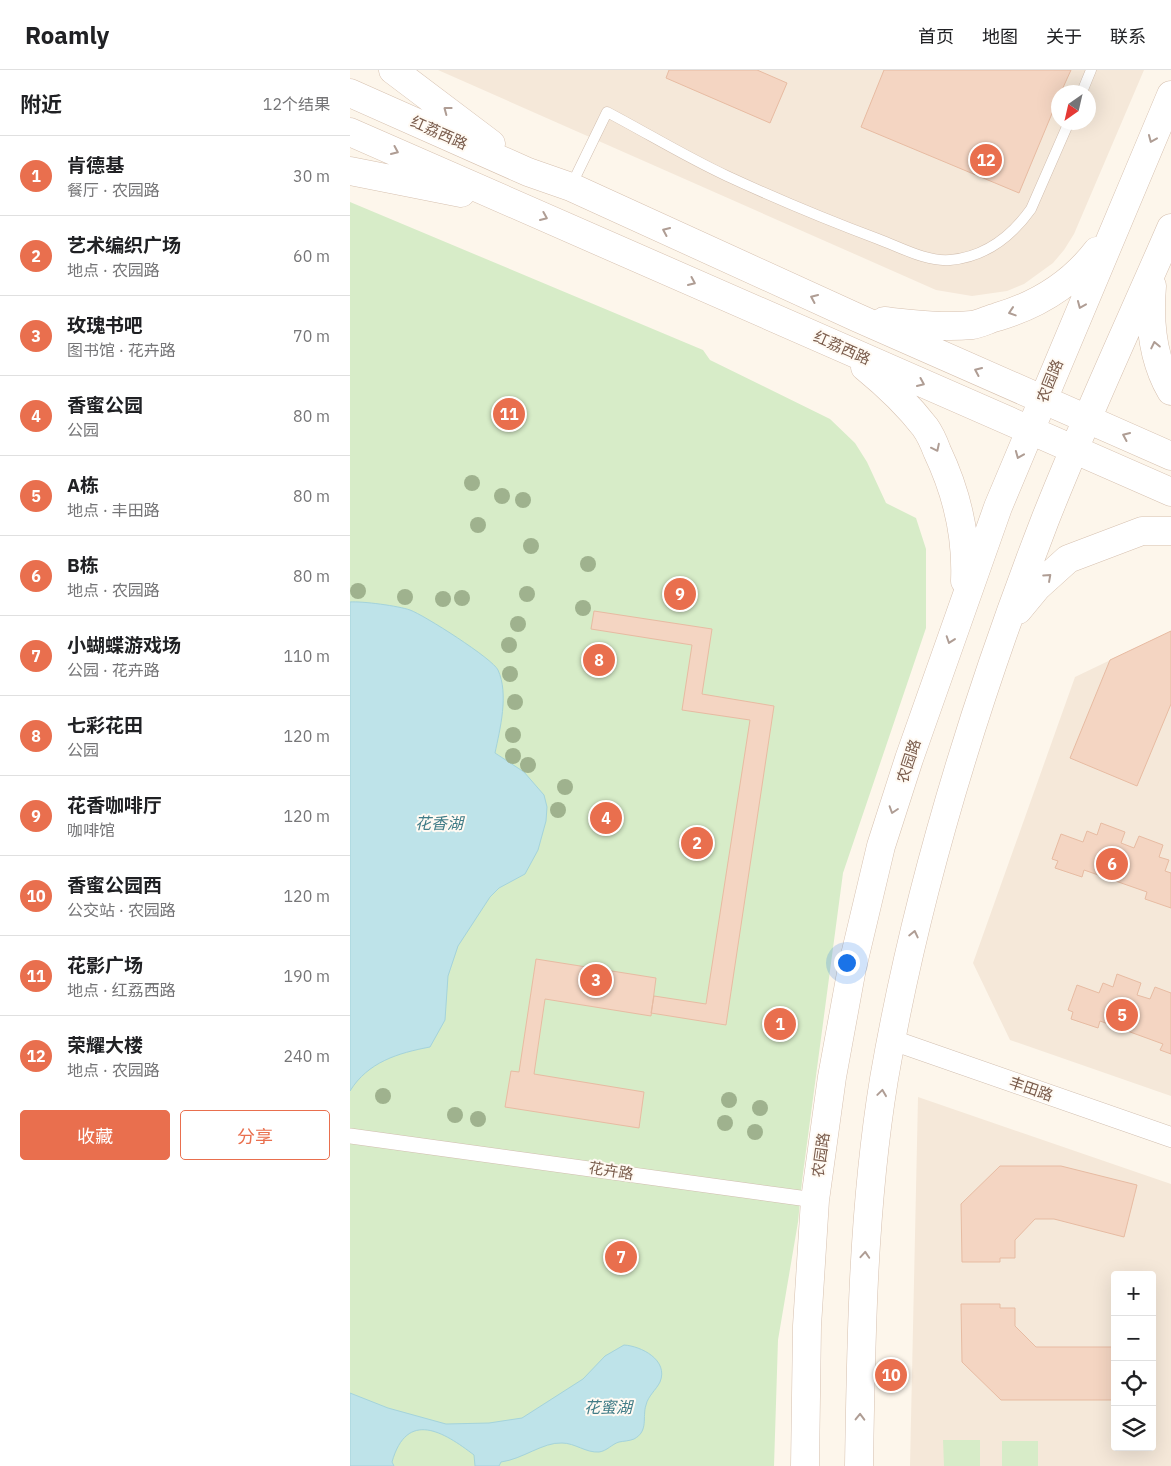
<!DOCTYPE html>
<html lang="zh">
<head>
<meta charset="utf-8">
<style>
	body { margin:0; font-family:"IBM Plex Sans","Noto Sans SC",sans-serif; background:#f2f2f2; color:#202124 }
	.controls { position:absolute; right:15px; bottom:15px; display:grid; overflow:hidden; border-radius:5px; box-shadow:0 5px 20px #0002 }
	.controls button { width:45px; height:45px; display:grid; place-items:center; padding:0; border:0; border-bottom:1px solid #e0e0e0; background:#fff; color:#202124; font:25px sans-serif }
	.compass { position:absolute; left:701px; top:15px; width:45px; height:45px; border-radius:50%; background:#fff; box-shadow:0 5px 20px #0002; rotate:214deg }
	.you { position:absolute; left:496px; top:892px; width:18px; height:18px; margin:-12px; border:4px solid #fff; border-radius:50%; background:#1a73e8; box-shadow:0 0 0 8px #1a73e833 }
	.badge { display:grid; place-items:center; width:32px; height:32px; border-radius:50%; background:#e96f4e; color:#fff; font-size:16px; font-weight:700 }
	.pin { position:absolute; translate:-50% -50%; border:2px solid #fff; box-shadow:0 1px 5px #0006 }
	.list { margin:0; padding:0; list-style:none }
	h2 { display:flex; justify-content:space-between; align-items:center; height:65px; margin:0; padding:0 20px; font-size:21px }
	h2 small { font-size:16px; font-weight:400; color:#757577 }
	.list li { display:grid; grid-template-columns:32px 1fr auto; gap:15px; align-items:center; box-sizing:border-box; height:80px; padding:0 20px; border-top:1px solid #e0e0e0 }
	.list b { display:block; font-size:19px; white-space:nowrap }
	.list p { margin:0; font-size:16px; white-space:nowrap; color:#757577 }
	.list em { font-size:16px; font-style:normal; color:#757577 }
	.actions { display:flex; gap:10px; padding:15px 20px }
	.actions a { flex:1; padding:11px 0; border:1px solid #e96f4e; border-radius:5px; text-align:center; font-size:18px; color:#e96f4e }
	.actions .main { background:#e96f4e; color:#fff }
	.icon { flex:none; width:28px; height:28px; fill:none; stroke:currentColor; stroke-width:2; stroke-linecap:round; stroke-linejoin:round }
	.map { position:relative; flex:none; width:821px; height:1396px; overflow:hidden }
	header { display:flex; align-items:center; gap:30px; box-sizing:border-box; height:70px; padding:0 25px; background:#fff; border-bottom:1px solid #e0e0e0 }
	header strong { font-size:24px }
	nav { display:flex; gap:28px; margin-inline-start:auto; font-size:18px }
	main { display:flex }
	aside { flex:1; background:#fff }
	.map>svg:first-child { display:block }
</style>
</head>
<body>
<header>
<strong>Roamly</strong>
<nav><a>首页</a><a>地图</a><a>关于</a><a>联系</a></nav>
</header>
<main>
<aside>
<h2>附近<small>12个结果</small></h2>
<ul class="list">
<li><span class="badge">1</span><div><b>肯德基</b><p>餐厅 · 农园路</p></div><em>30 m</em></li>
<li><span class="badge">2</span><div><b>艺术编织广场</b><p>地点 · 农园路</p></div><em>60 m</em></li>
<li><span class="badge">3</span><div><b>玫瑰书吧</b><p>图书馆 · 花卉路</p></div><em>70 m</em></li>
<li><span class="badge">4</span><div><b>香蜜公园</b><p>公园</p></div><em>80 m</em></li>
<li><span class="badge">5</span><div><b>A栋</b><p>地点 · 丰田路</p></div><em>80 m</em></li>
<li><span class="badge">6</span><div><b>B栋</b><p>地点 · 农园路</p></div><em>80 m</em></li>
<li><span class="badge">7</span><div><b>小蝴蝶游戏场</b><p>公园 · 花卉路</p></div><em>110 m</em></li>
<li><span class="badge">8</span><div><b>七彩花田</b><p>公园</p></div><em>120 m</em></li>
<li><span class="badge">9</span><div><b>花香咖啡厅</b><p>咖啡馆</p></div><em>120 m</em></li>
<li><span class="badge">10</span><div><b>香蜜公园西</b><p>公交站 · 农园路</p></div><em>120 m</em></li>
<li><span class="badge">11</span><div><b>花影广场</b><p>地点 · 红荔西路</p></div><em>190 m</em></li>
<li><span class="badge">12</span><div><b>荣耀大楼</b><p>地点 · 农园路</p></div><em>240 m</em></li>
</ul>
<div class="actions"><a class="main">收藏</a><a>分享</a></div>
</aside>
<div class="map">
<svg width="821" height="1396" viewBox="0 0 821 1396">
	<rect width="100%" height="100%" fill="#fdf6eb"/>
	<path fill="#f5e8d9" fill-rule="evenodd" d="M 88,0 L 794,0 L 724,164 L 714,180 L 703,193 L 674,214 L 657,221 L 622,226 L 586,220 ZM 708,22 L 738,22 L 738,52 L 708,52 Z
		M 821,561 L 821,1026 L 660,970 L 623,893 L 725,607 Z
		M 568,1027 L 821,1114 L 821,1396 L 560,1396 ZM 765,1205 L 802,1205 L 802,1377 L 765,1377 Z"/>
	<path fill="#d7ecc8" d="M 0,132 L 353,280 L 360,290 L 480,349 L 505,373 L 517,392 L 536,433 L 566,448 L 576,479 L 576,558 L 493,803 L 452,1111 L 448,1152 L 428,1270 L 424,1396 L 0,1396 Z
		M 630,1370 L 630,1396 L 594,1396 L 593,1370 Z
		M 652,1371 L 688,1371 L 688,1396 L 652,1396 Z"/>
	<path fill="#bee3e9" stroke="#a4d3db" d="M 0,532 C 12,531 49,536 60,540 C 74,545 143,589 148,600 C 159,624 150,659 145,683 L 174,702 L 194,725 L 197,737 L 196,751 L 188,780 L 175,804 L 149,818 L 140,827 L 108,876 L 98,906 L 95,950 L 80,977 C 48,983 18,992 0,1021 Z
		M 274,1275 C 291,1276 319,1290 310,1312 C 306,1320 298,1326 296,1335 C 292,1347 299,1361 284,1369 C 279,1371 274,1371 269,1372 C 262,1374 257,1381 249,1382 C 236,1383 225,1373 212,1373 C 193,1372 173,1389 151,1392 L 149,1396 L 125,1396 L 124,1385 C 94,1362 57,1339 42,1392 L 44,1396 L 0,1396 L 0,1323 L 38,1338 L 96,1354 L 139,1353 L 172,1348 L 233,1309 L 255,1286 Z"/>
	<path fill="#f4d5c2" stroke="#e7bba2" d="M 319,0 L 407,0 L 437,13 L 420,53 L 316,8 Z
		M 534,0 L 721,0 L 711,22 L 708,22 L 708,29 L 669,123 L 511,57 Z
		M 244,541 L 362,559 L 352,624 L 424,636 L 376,955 L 301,943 L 304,926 L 356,934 L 400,650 L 332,640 L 342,575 L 241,559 Z
		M 821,561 L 821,634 L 787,716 L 720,688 L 760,590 Z
		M 751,753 L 775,762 L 771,773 L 784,778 L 789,766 L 813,775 L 809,787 L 819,790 L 815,801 L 821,803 L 821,838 L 795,829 L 797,822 L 734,800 L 732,807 L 705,798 L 708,791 L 702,789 L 711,764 L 733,772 L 737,761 L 747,765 Z
		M 186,889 L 306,908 L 301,946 L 195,929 L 184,1004 L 294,1022 L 289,1058 L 155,1037 L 161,1001 L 169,1002 Z
		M 767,904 L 791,913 L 787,925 L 800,929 L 805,917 L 821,923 L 821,984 L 810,980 L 813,974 L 750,951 L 748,958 L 721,949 L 723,942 L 718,940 L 727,915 L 749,923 L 753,913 L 763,917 Z
		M 650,1096 L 711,1096 L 787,1115 L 774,1167 L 704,1149 L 685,1149 L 665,1170 L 665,1188 L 650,1188 L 650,1192 L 612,1192 L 611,1134 Z
		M 611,1234 L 650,1234 L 650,1238 L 665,1238 L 665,1256 L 686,1277 L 765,1277 L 765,1330 L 651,1330 L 612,1292 Z"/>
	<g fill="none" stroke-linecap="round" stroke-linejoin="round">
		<defs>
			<path id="service" d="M 732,22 L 741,0
				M 221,116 L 257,42 C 297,63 336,87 377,106 C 427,129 477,150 528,169 C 550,177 576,192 600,190 C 635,187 661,167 681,139 L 719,52"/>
			<path id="pedestrian" d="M 0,1066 L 465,1130"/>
			<path id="minor" d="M 542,970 L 821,1067"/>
			<path id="secondary" d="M 43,0 L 141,74
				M 0,23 L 178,102 L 221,117 L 508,248 L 821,386
				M 0,62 L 821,422
				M 0,101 L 111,123
				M 802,216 C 799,251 803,290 821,321
				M 534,251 C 562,254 593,258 622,255 C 630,254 639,249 647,247 C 688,235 721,215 747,181
				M 515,297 C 537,315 558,335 575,357 C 580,364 584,373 587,381 C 607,423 617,465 615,511
				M 668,540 L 687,517 L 718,489 L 792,461 L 821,461
				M 455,1396 L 457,1256 L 465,1130 L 482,1007 L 502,898 L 531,776 L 559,689 L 648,437 L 821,25
				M 509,1396 C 511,1267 513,1137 534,1009 C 567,817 625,631 695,450 C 734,351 779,255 821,158"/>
		</defs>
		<use href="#service" stroke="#d1beaf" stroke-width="11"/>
		<use href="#pedestrian" stroke="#d1beaf" stroke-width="16"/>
		<use href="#minor" stroke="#d1beaf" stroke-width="21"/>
		<use href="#secondary" stroke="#d6c0af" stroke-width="29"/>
		<use href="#service" stroke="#fff" stroke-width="10"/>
		<use href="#pedestrian" stroke="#fff" stroke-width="15"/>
		<use href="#minor" stroke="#fff" stroke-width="20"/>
		<use href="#secondary" stroke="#fff" stroke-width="28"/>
	</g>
	<g fill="#9fb28e">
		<circle cx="122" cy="413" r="8"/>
		<circle cx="152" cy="426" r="8"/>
		<circle cx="173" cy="430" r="8"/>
		<circle cx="128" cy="455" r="8"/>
		<circle cx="181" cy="476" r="8"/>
		<circle cx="238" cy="494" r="8"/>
		<circle cx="8" cy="521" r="8"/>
		<circle cx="177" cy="524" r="8"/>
		<circle cx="55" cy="527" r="8"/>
		<circle cx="112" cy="528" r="8"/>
		<circle cx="93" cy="529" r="8"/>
		<circle cx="233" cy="538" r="8"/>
		<circle cx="168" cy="554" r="8"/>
		<circle cx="159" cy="575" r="8"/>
		<circle cx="160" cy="604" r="8"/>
		<circle cx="165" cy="632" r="8"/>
		<circle cx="163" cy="665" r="8"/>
		<circle cx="163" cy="686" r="8"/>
		<circle cx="178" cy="695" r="8"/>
		<circle cx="215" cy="717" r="8"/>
		<circle cx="208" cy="740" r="8"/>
		<circle cx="33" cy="1026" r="8"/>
		<circle cx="379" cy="1030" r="8"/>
		<circle cx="410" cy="1038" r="8"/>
		<circle cx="105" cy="1045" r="8"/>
		<circle cx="128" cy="1049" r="8"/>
		<circle cx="375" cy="1053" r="8"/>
		<circle cx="405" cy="1062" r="8"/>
	</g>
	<defs><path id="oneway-chevron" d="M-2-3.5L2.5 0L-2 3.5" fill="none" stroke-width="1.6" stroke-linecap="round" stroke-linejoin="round" transform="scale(1.25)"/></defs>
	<g stroke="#af9d94">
		<use href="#oneway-chevron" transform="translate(97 40) rotate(-143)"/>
		<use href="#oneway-chevron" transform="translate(802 69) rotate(113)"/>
		<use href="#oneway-chevron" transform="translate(45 81) rotate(24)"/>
		<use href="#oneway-chevron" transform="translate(194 147) rotate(23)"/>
		<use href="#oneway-chevron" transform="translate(316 161) rotate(-156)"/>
		<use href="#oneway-chevron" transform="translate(342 212) rotate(24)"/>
		<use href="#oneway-chevron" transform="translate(464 228) rotate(-156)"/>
		<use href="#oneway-chevron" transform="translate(731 235) rotate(113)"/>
		<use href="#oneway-chevron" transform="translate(662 242) rotate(162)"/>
		<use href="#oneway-chevron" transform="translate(805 275) rotate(-102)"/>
		<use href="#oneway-chevron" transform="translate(628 301) rotate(-156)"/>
		<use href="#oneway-chevron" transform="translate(571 313) rotate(24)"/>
		<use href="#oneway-chevron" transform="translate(776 366) rotate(-156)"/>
		<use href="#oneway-chevron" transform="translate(586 378) rotate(64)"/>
		<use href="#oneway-chevron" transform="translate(669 385) rotate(112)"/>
		<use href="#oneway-chevron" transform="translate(698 507) rotate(-42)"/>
		<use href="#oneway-chevron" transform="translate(600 570) rotate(109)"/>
		<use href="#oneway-chevron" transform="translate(543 740) rotate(108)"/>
		<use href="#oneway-chevron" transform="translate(564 864) rotate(-77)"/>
		<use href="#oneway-chevron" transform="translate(532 1023) rotate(-82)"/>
		<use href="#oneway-chevron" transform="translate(515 1185) rotate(-86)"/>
		<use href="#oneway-chevron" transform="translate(510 1347) rotate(-89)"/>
	</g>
	<g text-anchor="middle" stroke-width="4" stroke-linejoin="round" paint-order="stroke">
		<g font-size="15" fill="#7a5c4c" stroke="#fffaf3">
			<text transform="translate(89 63) rotate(24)" y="5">红荔西路</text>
			<text transform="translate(492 278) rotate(24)" y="5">红荔西路</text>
			<text transform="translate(700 311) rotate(-68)" y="5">农园路</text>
			<text transform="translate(559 691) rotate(-72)" y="5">农园路</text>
			<text transform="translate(681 1019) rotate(19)" y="5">丰田路</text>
			<text transform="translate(471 1085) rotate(-82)" y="5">农园路</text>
			<text transform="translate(261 1101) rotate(9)" y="5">花卉路</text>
		</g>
		<g font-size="16" font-style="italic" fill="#417c87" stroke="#fffaf3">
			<text x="89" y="759">花香湖</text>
			<text x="258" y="1343">花蜜湖</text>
		</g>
	</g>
</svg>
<div class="controls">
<button>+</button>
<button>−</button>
<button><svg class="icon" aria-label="locate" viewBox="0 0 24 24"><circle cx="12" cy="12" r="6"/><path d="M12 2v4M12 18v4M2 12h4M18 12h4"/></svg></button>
<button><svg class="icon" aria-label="layers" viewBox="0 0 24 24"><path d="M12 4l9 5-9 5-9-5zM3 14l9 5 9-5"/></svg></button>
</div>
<svg class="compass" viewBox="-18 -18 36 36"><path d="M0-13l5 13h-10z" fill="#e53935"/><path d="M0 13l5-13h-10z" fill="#757577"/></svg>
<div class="you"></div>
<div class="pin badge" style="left:430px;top:954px">1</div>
<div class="pin badge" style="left:347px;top:773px">2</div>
<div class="pin badge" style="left:246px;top:910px">3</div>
<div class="pin badge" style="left:256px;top:748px">4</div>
<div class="pin badge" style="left:772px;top:945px">5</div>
<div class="pin badge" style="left:762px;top:794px">6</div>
<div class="pin badge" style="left:271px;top:1187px">7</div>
<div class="pin badge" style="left:249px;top:590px">8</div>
<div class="pin badge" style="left:330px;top:524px">9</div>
<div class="pin badge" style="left:541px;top:1305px">10</div>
<div class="pin badge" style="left:159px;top:344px">11</div>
<div class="pin badge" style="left:636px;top:90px">12</div>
</div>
</main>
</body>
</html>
